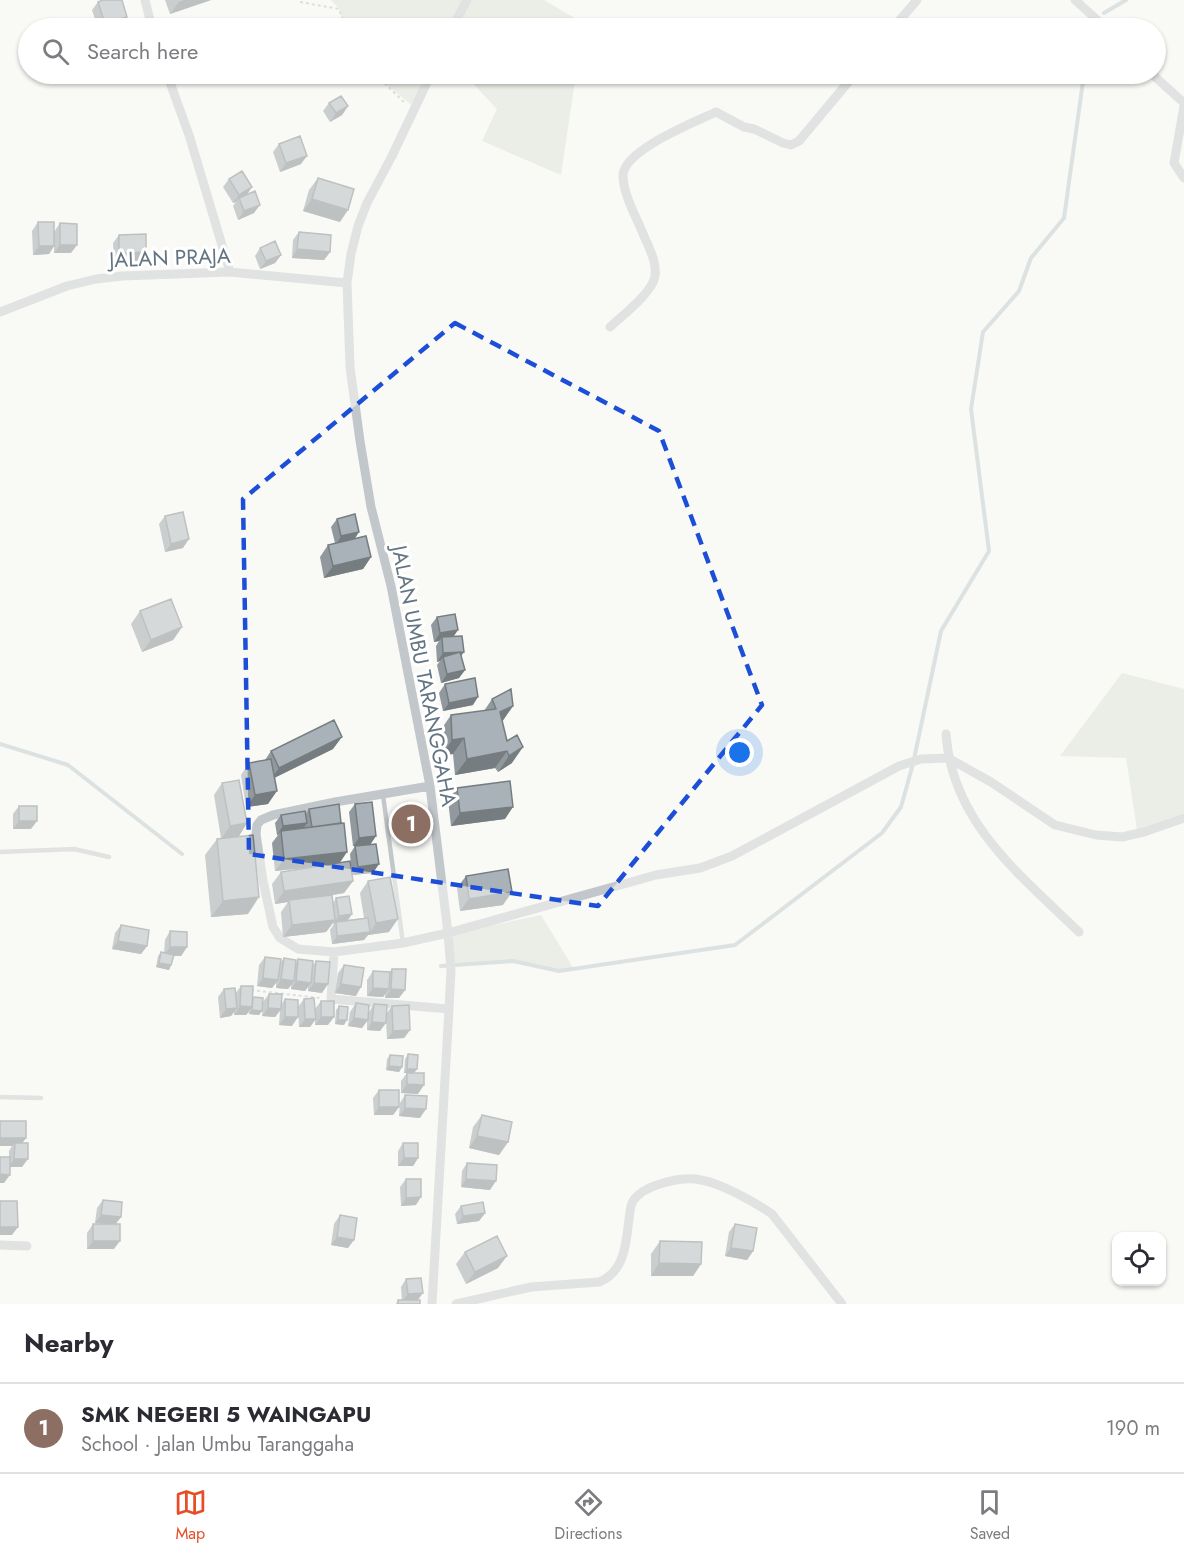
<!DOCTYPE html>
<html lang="en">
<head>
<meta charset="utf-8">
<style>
	body { margin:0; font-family:Jost,sans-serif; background:#f2f2f3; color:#2b2b33 }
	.controls { position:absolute; right:18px; bottom:18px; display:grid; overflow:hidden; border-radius:12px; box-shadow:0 2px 4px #0004 }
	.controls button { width:54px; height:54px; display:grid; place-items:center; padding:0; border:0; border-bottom:2px solid #e1e1e2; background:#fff; color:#2b2b33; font:30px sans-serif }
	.you { position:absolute; left:740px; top:753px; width:21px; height:21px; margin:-15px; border:4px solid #fff; border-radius:50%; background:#1a73e8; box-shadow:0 0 0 9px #1a73e833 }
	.badge { display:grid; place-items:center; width:39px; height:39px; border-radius:50%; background:#e74e28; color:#fff; font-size:20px; font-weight:700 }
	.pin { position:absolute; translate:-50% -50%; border:3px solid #fff; box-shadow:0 2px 6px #0006 }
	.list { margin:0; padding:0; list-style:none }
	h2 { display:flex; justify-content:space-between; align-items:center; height:78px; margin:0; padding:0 24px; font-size:26px }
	h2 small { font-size:20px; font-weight:400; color:#7c7c81 }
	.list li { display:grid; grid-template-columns:39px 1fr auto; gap:18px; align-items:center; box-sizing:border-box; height:90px; padding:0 24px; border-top:2px solid #e1e1e2 }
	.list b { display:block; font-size:22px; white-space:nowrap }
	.list p { margin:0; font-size:20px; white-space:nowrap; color:#7c7c81 }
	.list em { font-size:20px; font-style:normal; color:#7c7c81 }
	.icon { flex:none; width:33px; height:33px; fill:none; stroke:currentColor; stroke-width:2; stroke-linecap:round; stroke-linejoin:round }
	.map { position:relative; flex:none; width:1184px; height:1304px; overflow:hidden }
	.search { position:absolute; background:#fff; box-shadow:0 2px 4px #0004; left:18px; right:18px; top:18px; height:66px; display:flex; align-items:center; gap:15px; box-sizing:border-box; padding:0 21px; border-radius:33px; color:#7c7c81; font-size:22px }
	.sheet { height:168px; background:#fff }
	nav { display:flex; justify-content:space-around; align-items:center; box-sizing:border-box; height:84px; border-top:2px solid #e1e1e2; background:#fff; font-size:16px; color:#7c7c81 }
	nav a { display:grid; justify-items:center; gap:3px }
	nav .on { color:#e74e28 }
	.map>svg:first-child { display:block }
</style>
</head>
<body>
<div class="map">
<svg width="1184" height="1304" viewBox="0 0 1184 1304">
	<rect width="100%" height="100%" fill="#f9f9f6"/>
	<path fill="#e7e8e7" d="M 419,805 L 423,841 L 402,842 L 398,807 Z"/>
	<path fill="#d9ded5" d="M 331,0 L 544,0 L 583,23 L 582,28 L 346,28 L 339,9 Z
		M 377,74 L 432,74 L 415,108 L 380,79 Z
		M 464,74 L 576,74 L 561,175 L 482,141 L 497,109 Z
		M 1122,673 L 1184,689 L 1184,813 L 1137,830 L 1126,758 L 1060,756 Z
		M 541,915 L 574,969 L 559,971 L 513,961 L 451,965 L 448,935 Z"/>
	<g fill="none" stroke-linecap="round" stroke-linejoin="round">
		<path stroke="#b9c6ca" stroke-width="4" d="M 1104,13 L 1126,0
			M 1090,28 L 1090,24
			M 0,744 L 68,765 L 182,854
			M 441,966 L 513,961 L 559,971 L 735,945 L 882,833 L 901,807 L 913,764 L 941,631 L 989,551 L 971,409 L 983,332 L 1019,291 L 1031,258 L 1064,218 L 1084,74"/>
		<path stroke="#babec1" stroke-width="2" stroke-dasharray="3 3" stroke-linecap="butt" d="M 300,2 L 339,9 L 346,28
			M 377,74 L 380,79 L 405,103
			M 251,990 L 320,998"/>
		<path stroke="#c2c7cb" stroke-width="4.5" d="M 383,795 L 403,943
			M 0,852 L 74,849 L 109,857
			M 0,1097 L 41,1098"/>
		<path stroke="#c2c7cb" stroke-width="9" d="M 145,0 L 152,28
			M 1075,0 L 1106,28
			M 452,28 L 467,0
			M 893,28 L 917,0
			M 167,74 L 190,138 L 230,272
			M 431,74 L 392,156 L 367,203 L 358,226 L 351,254 L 347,283 L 350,367 L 360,441 L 371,507 L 391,586 L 430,786 L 448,933 L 451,970 L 449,1009 L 432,1304
			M 1152,74 L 1184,103
			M 1184,106 L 1174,163 L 1184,178
			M 0,312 L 67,286 L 96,279 L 122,276 L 230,272 L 347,283
			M 610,327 C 622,316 653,292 655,276 C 657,262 649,248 644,236 C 637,218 623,195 623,175 C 624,150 695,122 716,112 L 744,127 L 754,129 L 783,143 L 791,145 L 799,141 L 855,74
			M 946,734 C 952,822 1020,875 1079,932
			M 430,786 L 335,802 L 273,815 L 261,820 L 257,825 L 256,834 L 263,881 L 273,927 L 280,938 L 298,949 L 334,952 L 403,943 L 448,933 L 656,875 L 700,868 L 732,856 L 899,766 L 921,759 L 948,758 L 991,782 L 1055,825 L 1096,835 L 1122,837 L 1144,832 L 1184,818
			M 334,952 L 331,999 L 449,1009
			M 0,1245 L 27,1246
			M 456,1304 L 531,1287 L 599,1282 C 625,1272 626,1243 629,1219 C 630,1213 630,1206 633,1201 C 639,1192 650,1187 660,1184 C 673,1180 687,1177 701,1180 C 721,1183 756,1203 772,1214 L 842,1304"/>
	</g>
	<path fill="#91999e" d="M 165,0 L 211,0 L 170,14 Z
		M 98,2 L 127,17 L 123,22 L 125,28 L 98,28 L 92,10 Z
		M 329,103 L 348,106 L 342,115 L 330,122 L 323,111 Z
		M 279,144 L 301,164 L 280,172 L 273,152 Z
		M 318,178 L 340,222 L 303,211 L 309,190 Z
		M 229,179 L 247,194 L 254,213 L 238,220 L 233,206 L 236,202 L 233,203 L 223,187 Z
		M 38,222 L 54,232 L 60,223 L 71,253 L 54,253 L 54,246 L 49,254 L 33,255 L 32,231 Z
		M 299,232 L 330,252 L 324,260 L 292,258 L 293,240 Z
		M 119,235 L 146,252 L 141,261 L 114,261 L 113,243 Z
		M 260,248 L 281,255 L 275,263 L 260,269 L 255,256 Z
		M 165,516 L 183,548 L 165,552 L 159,524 Z
		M 337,519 L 371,557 L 363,569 L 324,578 L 320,557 L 328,545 L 335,543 L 331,527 Z
		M 140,611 L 182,627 L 173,640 L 142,652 L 131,624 Z
		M 437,617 L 454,636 L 464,652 L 461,655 L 465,670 L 459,678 L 441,683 L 437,665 L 440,661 L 437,662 L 436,646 L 439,641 L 434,642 L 431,625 Z
		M 445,684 L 473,705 L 443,711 L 439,693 Z
		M 492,699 L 513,706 L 502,721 L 512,763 L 498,772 L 495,768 L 455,775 L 453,754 L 441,756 L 440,731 L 451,715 L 484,711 Z
		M 333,749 L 274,778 L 268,804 L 246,807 L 241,775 L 249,763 L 265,760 L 271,751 Z
		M 222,783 L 247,823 L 239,836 L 229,837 L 248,914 L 211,917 L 205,855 L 217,839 L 221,838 L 214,795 Z
		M 457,788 L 505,819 L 451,826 L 448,800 Z
		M 355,804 L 376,836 L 370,844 L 373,873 L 352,875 L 350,854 L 355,846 L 353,846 L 349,812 Z
		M 19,806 L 31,829 L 13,829 L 13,814 Z
		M 309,809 L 340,824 L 339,863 L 353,881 L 344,893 L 328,896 L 333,903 L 336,898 L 352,914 L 348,920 L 364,918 L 360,893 L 368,881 L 389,932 L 368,935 L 364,940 L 332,944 L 330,930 L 334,924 L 333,923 L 326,932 L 283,937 L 281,912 L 288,902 L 275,904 L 272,884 L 281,872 L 314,867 L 275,871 L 272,843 L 278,835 L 277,835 L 275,823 L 281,815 L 306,813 Z
		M 466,876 L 503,905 L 460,911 L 457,888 Z
		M 121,925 L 147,946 L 141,954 L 112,949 L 115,933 Z
		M 170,931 L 187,947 L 181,956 L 173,956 L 171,965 L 169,970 L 156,967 L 158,956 L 161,952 L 164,953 L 165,940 Z
		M 265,957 L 280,963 L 284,958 L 296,963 L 298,959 L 313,965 L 316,961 L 322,993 L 308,991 L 308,986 L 305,991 L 291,989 L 291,985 L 288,989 L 276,988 L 276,983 L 272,988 L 257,986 L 259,965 Z
		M 344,965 L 356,996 L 335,993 L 338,973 Z
		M 392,969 L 405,990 L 399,998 L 385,998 L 385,994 L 383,997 L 367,996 L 367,980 L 373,971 L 389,972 Z
		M 241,986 L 253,997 L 263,1002 L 269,994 L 281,1005 L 285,999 L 292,1026 L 279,1025 L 280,1011 L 275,1017 L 262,1016 L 263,1006 L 262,1011 L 259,1015 L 249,1014 L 249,1012 L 246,1015 L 234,1015 L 234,1012 L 231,1016 L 220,1018 L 218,997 L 224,989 L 235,994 Z
		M 304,999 L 315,1009 L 321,1001 L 328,1025 L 315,1025 L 315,1019 L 310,1027 L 299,1027 L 298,1007 Z
		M 356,1003 L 369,1012 L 374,1004 L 387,1013 L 392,1006 L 410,1030 L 404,1038 L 387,1039 L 386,1019 L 380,1031 L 367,1030 L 367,1020 L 362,1028 L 348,1026 L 350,1012 Z
		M 339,1006 L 344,1025 L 335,1024 L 336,1010 Z
		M 408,1054 L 417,1069 L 414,1073 L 418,1094 L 401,1093 L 401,1081 L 407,1073 L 404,1073 L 405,1059 Z
		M 390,1055 L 402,1067 L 399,1072 L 386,1070 L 387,1059 Z
		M 379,1090 L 399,1107 L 393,1115 L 374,1115 L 373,1098 Z
		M 405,1095 L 420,1118 L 399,1116 L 400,1103 Z
		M 482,1115 L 508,1142 L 499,1155 L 469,1148 L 473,1127 Z
		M 26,1138 L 22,1143 L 22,1167 L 10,1167 L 4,1183 L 0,1183 L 0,1157 L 9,1157 L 9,1151 L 12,1146 L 0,1146 Z
		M 403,1143 L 418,1158 L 413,1166 L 398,1166 L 398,1151 Z
		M 467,1163 L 490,1190 L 461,1187 L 462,1171 Z
		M 406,1179 L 416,1205 L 401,1206 L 400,1187 Z
		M 103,1200 L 121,1217 L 115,1224 L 114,1249 L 87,1249 L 87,1233 L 93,1224 L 108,1224 L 95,1223 L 97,1208 Z
		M 461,1206 L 485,1213 L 479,1221 L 457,1224 L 455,1214 Z
		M 340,1215 L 348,1248 L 331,1245 L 334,1224 Z
		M 735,1224 L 753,1251 L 747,1260 L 725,1256 L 729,1232 Z
		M 660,1241 L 701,1264 L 693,1276 L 651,1276 L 651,1254 Z
		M 465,1252 L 498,1268 L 466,1284 L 456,1264 Z
		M 406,1279 L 418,1300 L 420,1304 L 396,1304 L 398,1300 L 402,1300 L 401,1287 Z"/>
	<path fill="#767d81" d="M 184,0 L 211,0 L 170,14 L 179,2 Z
		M 127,17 L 121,25 L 110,27 L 108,28 L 101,28 L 105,24 Z
		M 242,74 L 255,74 L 239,77 Z
		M 348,106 L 342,115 L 330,122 L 336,113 Z
		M 307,156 L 301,164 L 280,172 L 286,163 Z
		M 252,187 L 246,196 L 239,198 L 236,202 L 233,203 L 239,195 Z
		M 312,199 L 348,210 L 340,222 L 303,211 Z
		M 260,205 L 254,213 L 238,220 L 244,211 Z
		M 60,245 L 77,245 L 71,253 L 54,253 Z
		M 39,246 L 54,246 L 49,254 L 33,255 Z
		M 297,249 L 330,252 L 324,260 L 292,258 Z
		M 146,252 L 141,261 L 114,261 L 119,253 Z
		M 281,255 L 275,263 L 260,269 L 266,261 Z
		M 359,532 L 354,540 L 336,545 L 341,536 Z
		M 189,539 L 183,548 L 165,552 L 171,544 Z
		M 371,557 L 363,569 L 324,578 L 333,566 Z
		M 182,627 L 173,640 L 142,652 L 151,640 Z
		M 458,630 L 452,639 L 442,637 L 439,641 L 434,642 L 440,633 Z
		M 464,652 L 458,660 L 443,657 L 440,661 L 437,662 L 443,653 Z
		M 465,670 L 459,678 L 441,683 L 447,674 Z
		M 478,697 L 473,705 L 443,711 L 449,703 Z
		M 513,706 L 502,722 L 500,712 Z
		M 342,737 L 333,749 L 270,780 L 279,768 Z
		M 464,738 L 453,754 L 441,756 L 452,740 Z
		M 523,747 L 512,763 L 498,772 L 509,756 Z
		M 507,751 L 495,768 L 455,775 L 467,759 Z
		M 277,791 L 268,804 L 246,807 L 255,795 Z
		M 513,807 L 505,819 L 451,826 L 460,813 Z
		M 19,821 L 37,821 L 31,829 L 13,829 Z
		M 247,823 L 239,836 L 221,839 L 230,826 Z
		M 307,823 L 302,831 L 281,831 L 277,835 L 283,826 Z
		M 376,836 L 370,845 L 353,846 L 359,838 Z
		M 347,852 L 339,864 L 275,871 L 284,859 Z
		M 379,864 L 373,873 L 352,875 L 358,867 Z
		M 353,881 L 344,893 L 289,902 L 289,900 L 288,902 L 275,904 L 284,891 Z
		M 512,892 L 503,905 L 460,911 L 469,899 Z
		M 259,897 L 248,914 L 211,917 L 223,901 Z
		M 352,914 L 346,922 L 336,922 L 333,924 L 339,916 Z
		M 398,919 L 389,932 L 368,935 L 364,940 L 332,944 L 337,936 L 370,932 L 376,923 Z
		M 335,920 L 326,932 L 283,937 L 292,925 Z
		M 118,941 L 147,946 L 141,954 L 112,949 Z
		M 170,947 L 187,947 L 181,956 L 164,955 Z
		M 159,963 L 171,965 L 169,970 L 156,967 Z
		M 263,978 L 278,980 L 272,988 L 257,986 Z
		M 281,979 L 294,981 L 288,989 L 276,988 Z
		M 296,981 L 311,983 L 305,991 L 291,989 Z
		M 314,983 L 328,984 L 322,993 L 308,991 Z
		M 341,984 L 361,987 L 356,996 L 335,993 Z
		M 373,988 L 389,989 L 383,997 L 367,996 Z
		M 391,989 L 405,990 L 399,998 L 385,998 Z
		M 240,1006 L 252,1007 L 246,1015 L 234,1015 Z
		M 237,1008 L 231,1016 L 220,1018 L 226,1009 Z
		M 268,1008 L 281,1009 L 275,1017 L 262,1016 Z
		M 252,1010 L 262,1011 L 259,1015 L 249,1014 Z
		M 285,1017 L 298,1017 L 292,1026 L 279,1025 Z
		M 321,1017 L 334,1017 L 328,1025 L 315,1025 Z
		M 354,1018 L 368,1020 L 362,1028 L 348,1026 Z
		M 305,1019 L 316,1019 L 310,1027 L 299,1027 Z
		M 338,1020 L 347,1020 L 344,1025 L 335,1024 Z
		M 372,1022 L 386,1023 L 380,1031 L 367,1030 Z
		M 410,1030 L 404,1038 L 387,1039 L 393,1031 Z
		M 389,1066 L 402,1067 L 399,1072 L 386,1070 Z
		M 407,1069 L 417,1069 L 414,1073 L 404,1073 Z
		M 407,1084 L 424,1085 L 418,1094 L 401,1093 Z
		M 379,1107 L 399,1107 L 393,1115 L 374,1115 Z
		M 405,1108 L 426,1109 L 420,1118 L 399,1116 Z
		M 477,1136 L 508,1142 L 499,1155 L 469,1148 Z
		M 0,1138 L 26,1138 L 20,1146 L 15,1143 L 12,1146 L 0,1146 Z
		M 404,1158 L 418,1158 L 413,1166 L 398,1166 Z
		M 14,1159 L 28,1159 L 22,1167 L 9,1167 Z
		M 0,1174 L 10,1175 L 4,1183 L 0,1183 Z
		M 466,1179 L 496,1181 L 490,1190 L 461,1187 Z
		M 421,1197 L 416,1205 L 401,1206 L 406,1198 Z
		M 485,1213 L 479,1221 L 457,1224 L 463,1216 Z
		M 101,1215 L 121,1217 L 115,1225 L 95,1223 Z
		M 0,1227 L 18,1227 L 12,1235 L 0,1235 Z
		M 337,1237 L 354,1240 L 348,1248 L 331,1245 Z
		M 93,1241 L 120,1241 L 114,1249 L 87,1249 Z
		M 731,1248 L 753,1251 L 747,1260 L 725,1256 Z
		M 507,1256 L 498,1268 L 466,1284 L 475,1272 Z
		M 659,1263 L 701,1264 L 693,1276 L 651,1276 Z
		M 423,1293 L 417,1301 L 402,1302 L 408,1294 Z"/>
	<path fill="#a9b2b8" stroke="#767d81" stroke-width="1.5" d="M 103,0 L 122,0 L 127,17 L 105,24 L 98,2 Z
		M 123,22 L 125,28 L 110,28 L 110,27 Z
		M 341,96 L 348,106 L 336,113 L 329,103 Z
		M 300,136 L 307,156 L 286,163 L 279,144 Z
		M 242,171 L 252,187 L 239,195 L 229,179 Z
		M 318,178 L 354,189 L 348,210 L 312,199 Z
		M 255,191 L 260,205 L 244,211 L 239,198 Z
		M 38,222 L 54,222 L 54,246 L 39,246 Z
		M 60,223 L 77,224 L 77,245 L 60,245 Z
		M 299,232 L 331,235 L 330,252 L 297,249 Z
		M 146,234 L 146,252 L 119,253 L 119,235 Z
		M 275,241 L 281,255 L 266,261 L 260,248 Z
		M 183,512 L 189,539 L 171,544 L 165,516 Z
		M 355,514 L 359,532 L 341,536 L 337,519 Z
		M 366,536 L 371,557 L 333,566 L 328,545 Z
		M 171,599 L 182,627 L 151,640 L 140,611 Z
		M 455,614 L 458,630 L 440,633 L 437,617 Z
		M 462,636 L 464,652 L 443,653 L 442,637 Z
		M 460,652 L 465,670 L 447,674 L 443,657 Z
		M 475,678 L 478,697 L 449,703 L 445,684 Z
		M 511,689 L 513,706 L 500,712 L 507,741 L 517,735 L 523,747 L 509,756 L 507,751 L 467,759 L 464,738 L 452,740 L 451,715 L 496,709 L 492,699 Z
		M 334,720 L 342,737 L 279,768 L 271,751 Z
		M 271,759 L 277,791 L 255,795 L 249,763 Z
		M 239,780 L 247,823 L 230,826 L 222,783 Z
		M 510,781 L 513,807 L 460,813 L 457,788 Z
		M 372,802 L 376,836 L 359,838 L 355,804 Z
		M 339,804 L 341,823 L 312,827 L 309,809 Z
		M 19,806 L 37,806 L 37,821 L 19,821 Z
		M 305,811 L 307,823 L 283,826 L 281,815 Z
		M 344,823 L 347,852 L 284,859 L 281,831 Z
		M 253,835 L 259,897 L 223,901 L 217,839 Z
		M 376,844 L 379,864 L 358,867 L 355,846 Z
		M 350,861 L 353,881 L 284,891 L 281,872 Z
		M 508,869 L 512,892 L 469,899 L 466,876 Z
		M 390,877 L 398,919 L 376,923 L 368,881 Z
		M 332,895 L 335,920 L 292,925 L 289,900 Z
		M 349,896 L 352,914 L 339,916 L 336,898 Z
		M 368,918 L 370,932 L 337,936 L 336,922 Z
		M 121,925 L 149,930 L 147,946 L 118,941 Z
		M 170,931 L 187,932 L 187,947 L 170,947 Z
		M 161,952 L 174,955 L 171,965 L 159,963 Z
		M 265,957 L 281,959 L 278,980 L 263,978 Z
		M 284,958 L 296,960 L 294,981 L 281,979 Z
		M 298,959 L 313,961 L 311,983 L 296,981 Z
		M 316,961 L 330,962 L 328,984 L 314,983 Z
		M 344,965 L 364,968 L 361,987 L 341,984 Z
		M 392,969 L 406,969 L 405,990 L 391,989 Z
		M 373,971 L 390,972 L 389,989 L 373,988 Z
		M 241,986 L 253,986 L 252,1007 L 240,1006 Z
		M 235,988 L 237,1008 L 226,1009 L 224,989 Z
		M 269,994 L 282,994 L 281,1009 L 268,1008 Z
		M 253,997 L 263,998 L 262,1011 L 252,1010 Z
		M 314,998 L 316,1019 L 305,1019 L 304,999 Z
		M 285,999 L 298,1000 L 298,1017 L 285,1017 Z
		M 321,1001 L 334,1001 L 334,1017 L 321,1017 Z
		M 356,1003 L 369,1005 L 368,1020 L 354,1018 Z
		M 374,1004 L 387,1005 L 386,1023 L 372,1022 Z
		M 409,1005 L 410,1030 L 393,1031 L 392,1006 Z
		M 339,1006 L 348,1007 L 347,1020 L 338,1020 Z
		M 408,1054 L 418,1055 L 417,1069 L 407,1069 Z
		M 390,1055 L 403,1056 L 402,1067 L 389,1066 Z
		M 407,1073 L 424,1073 L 424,1085 L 407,1084 Z
		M 379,1090 L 399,1090 L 399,1107 L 379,1107 Z
		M 405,1095 L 427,1096 L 426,1109 L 405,1108 Z
		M 482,1115 L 512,1122 L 508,1142 L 477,1136 Z
		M 0,1121 L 26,1121 L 26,1138 L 0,1138 Z
		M 15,1143 L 28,1143 L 28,1159 L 14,1159 Z
		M 403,1143 L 418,1143 L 418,1158 L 404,1158 Z
		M 0,1157 L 10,1157 L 10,1175 L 0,1174 Z
		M 467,1163 L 497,1165 L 496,1181 L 466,1179 Z
		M 406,1179 L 421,1179 L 421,1197 L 406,1198 Z
		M 103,1200 L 122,1202 L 121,1217 L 101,1215 Z
		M 0,1201 L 17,1201 L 18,1227 L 0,1227 Z
		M 483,1202 L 485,1213 L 463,1216 L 461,1206 Z
		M 340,1215 L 357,1218 L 354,1240 L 337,1237 Z
		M 93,1224 L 120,1224 L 120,1241 L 93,1241 Z
		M 735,1224 L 757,1228 L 753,1251 L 731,1248 Z
		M 497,1236 L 507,1256 L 475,1272 L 465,1252 Z
		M 660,1241 L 702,1242 L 701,1264 L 659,1263 Z
		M 421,1278 L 423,1293 L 408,1294 L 406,1279 Z
		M 398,1300 L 420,1300 L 420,1304 L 398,1304 Z"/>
	<path d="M0 0H1184V1304H0ZM 455,323 L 659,431 L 762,705 L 598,906 L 249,854 L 243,499 Z" fill="#f9f9f6" fill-opacity=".55" fill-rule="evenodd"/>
	<path fill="none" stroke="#1d4ed8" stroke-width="4.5" stroke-dasharray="12 8" stroke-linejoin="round" d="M 455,323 L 659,431 L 762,705 L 598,906 L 249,854 L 243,499 Z"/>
	<g text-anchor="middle" stroke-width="6" stroke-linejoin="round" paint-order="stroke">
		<g font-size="21" fill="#637582" stroke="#fff">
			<text transform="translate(170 258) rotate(-2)" y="7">JALAN PRAJA</text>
			<text transform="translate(424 676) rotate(79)" y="7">JALAN UMBU TARANGGAHA</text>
		</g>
	</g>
</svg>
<div class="controls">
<button><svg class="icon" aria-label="locate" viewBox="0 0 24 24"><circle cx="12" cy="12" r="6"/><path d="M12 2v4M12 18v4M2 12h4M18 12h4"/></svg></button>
</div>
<div class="you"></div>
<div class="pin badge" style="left:411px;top:824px;background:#8d6e63">1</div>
<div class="search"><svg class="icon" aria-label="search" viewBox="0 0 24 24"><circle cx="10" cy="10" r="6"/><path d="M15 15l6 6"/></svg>Search here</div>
</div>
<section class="sheet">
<h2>Nearby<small></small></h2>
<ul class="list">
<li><span class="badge" style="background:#8d6e63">1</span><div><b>SMK NEGERI 5 WAINGAPU</b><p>School · Jalan Umbu Taranggaha</p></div><em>190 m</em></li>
</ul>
</section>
<nav>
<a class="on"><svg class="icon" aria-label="map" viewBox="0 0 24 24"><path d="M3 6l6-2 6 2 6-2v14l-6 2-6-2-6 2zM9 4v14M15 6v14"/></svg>Map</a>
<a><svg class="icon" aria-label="directions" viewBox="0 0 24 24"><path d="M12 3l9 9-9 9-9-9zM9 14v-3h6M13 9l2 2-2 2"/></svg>Directions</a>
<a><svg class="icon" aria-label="saved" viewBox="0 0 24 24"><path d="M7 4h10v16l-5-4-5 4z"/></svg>Saved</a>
</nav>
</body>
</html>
